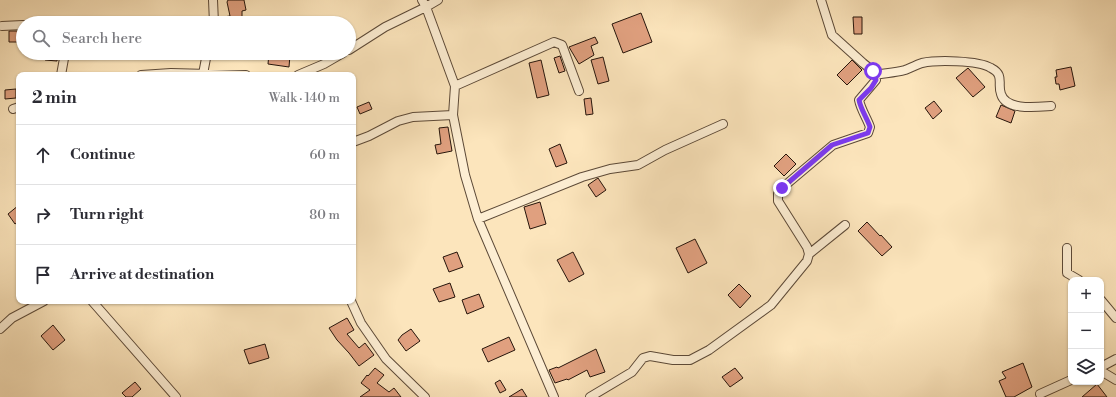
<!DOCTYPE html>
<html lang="en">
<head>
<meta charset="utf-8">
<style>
	body { margin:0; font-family:"Libre Bodoni",serif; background:#f2f2f3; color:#2b2b33 }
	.controls { position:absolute; right:12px; bottom:12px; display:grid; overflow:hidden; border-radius:8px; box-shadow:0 1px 3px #0004 }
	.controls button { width:36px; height:36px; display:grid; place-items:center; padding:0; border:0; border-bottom:1px solid #e1e1e2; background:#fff; color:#2b2b33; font:20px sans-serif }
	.stop { position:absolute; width:12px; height:12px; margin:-9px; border:3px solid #7c3aed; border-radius:50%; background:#fff }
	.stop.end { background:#7c3aed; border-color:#fff; box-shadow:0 1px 4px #0008 }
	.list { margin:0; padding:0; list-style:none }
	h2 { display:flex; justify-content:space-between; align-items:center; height:52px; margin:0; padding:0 16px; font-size:17px }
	h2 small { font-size:13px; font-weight:400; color:#7c7c81 }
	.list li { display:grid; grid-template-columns:26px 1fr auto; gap:12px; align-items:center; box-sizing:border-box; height:60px; padding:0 16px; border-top:1px solid #e1e1e2 }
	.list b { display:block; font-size:15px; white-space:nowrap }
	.list em { font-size:13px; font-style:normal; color:#7c7c81 }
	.icon { flex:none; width:22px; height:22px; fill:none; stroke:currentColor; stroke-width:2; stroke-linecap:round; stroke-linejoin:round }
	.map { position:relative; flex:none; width:1116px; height:397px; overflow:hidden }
	.search { position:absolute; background:#fff; box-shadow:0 1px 3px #0004; left:16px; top:16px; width:340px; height:44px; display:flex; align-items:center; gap:10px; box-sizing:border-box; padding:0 14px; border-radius:22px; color:#7c7c81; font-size:15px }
	.panel { position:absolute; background:#fff; box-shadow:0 1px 3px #0004; left:16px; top:72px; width:340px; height:232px; border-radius:8px }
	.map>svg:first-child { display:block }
</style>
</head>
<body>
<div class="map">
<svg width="1116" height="397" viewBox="0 0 1116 397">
	<rect width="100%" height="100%" fill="#fce5bc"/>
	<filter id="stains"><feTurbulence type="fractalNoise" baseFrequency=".005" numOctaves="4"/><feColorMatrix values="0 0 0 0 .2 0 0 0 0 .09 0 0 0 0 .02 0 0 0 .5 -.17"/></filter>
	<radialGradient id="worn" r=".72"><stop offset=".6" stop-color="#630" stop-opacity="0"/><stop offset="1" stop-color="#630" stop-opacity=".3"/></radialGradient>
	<path fill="#e0a07f" stroke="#26150b" d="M 228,0 L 244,0 L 246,10 L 242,11 L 242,23 L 223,23 L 223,17 L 230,16 L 227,2 Z
		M 641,13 L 652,42 L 623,53 L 612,24 Z
		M 853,17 L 862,17 L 862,34 L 854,34 Z
		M 9,31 L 23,31 L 23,42 L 9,42 Z
		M 595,37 L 598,43 L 591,46 L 594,55 L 579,64 L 569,47 Z
		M 46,53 L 58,53 L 57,61 L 45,60 Z
		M 269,53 L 290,55 L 289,67 L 268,64 Z
		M 560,56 L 565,71 L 559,73 L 554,58 Z
		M 603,57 L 609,81 L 598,84 L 591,60 Z
		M 541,60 L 549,95 L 537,98 L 529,63 Z
		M 852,60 L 862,70 L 847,85 L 837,75 Z
		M 1071,67 L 1075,86 L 1060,90 L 1059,84 L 1056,84 L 1055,77 L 1057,77 L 1056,70 Z
		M 968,68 L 985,87 L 973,97 L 956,78 Z
		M 16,89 L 16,98 L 5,99 L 5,90 Z
		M 591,98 L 593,114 L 586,115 L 584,99 Z
		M 934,101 L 942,111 L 933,119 L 925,108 Z
		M 369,102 L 372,109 L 360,114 L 357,107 Z
		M 1001,105 L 1015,111 L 1011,123 L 996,117 Z
		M 448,127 L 452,151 L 437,154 L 435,145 L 441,144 L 439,128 Z
		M 560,144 L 567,163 L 556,167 L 549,149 Z
		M 786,154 L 796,164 L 784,176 L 774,166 Z
		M 598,178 L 606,190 L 596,197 L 588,185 Z
		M 540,202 L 546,224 L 530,229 L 524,207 Z
		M 19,205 L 19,221 L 15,224 L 8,214 Z
		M 867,222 L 880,236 L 881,235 L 892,247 L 882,256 L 858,231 Z
		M 695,239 L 707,263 L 688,273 L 676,248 Z
		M 457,252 L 463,267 L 449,272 L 443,257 Z
		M 573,252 L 584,274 L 569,282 L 557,260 Z
		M 450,283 L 455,297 L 439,302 L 433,289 Z
		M 739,284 L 751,296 L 740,308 L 728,295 Z
		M 479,294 L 484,307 L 467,314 L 462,300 Z
		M 347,318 L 354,330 L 347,334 L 359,348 L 365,343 L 374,355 L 359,366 L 349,353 L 337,340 L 329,328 Z
		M 53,325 L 65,340 L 53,350 L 41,336 Z
		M 411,329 L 420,341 L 406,351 L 398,340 L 402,335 Z
		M 509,337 L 515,350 L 488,362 L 482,349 Z
		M 265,344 L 269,358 L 249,364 L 244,350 Z
		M 596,349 L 605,372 L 590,377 L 587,370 L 568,380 L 567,379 L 555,383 L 549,370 L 557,367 L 558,368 Z
		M 1023,363 L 1032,387 L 1014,397 L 1006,397 L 999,381 L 1006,378 L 1002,372 Z
		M 375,368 L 384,375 L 377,383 L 389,392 L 394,388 L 401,397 L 360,397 L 370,390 L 361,383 L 367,375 L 368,376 Z
		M 735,368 L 743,378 L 730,387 L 722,377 Z
		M 500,380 L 506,390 L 500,393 L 495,383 Z
		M 135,382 L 141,389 L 132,397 L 126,397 L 122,393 Z
		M 1097,384 L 1107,397 L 1082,397 Z
		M 522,389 L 527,397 L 509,397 Z"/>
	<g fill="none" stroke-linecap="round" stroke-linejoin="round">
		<defs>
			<path id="minor" d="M 213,0 L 214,23
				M 422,0 L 426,7 L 455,86 L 453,115 L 465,175 L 478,219 L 554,397
				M 2,26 L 23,25
				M 349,50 L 385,27 L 426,7 L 438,0
				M 203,74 L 207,53
				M 61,75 L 65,53
				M 141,75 L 171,73 L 246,75
				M 298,75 L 324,64 L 343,53
				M 874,75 C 884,73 895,73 905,70 C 910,68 916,65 922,63 C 936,60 978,60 991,68 C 1005,75 997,84 1001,94 C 1006,111 1037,107 1051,106
				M 455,86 L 554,42 L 562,45 L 579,91
				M 13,109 L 19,107
				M 353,142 L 369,136 L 398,121 L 413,117 L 453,115
				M 478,219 L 582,177 L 610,169 L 638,165 L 665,150 L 723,124
				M 1067,248 L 1067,273 L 1079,280
				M 809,254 L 845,225
				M 1101,300 L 1116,318
				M 92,301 L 176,397
				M 351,301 L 361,323 L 386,359 L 425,397
				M 0,329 L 12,318 L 44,301
				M 1101,367 L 1116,359
				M 1101,371 L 1116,380
				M 1040,394 L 1071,380
				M 590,397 L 632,372 L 643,358 L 650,356 L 673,360 L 690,360 L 709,350 L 771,305 L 807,261 L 809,254 L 807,247 L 778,201 L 778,194 L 782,188 L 833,145 L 868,133 L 870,127 C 867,118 861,110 859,100 L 876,80 L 873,71 L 863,63 L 832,35 L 821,0"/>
		</defs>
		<use href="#minor" stroke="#5c4937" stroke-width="10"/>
		<use href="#minor" stroke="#fdeed3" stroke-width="8"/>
	</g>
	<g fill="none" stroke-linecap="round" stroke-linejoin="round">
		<path stroke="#7c3aed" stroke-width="5" d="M 782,188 L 832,145 L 868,133 L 870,127 C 867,118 861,110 859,100 L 871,88 L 876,80 L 873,71"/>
	</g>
	<rect width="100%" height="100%" filter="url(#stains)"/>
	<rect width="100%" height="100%" fill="url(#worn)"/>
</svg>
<div class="controls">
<button>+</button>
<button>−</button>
<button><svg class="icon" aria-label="layers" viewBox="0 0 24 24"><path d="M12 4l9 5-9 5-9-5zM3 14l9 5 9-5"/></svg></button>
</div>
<div class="stop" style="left:873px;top:71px"></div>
<div class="stop end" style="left:782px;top:188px"></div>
<div class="search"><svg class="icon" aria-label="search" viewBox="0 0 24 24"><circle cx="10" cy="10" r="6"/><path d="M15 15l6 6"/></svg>Search here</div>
<section class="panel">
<h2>2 min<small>Walk · 140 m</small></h2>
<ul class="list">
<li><svg class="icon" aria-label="ahead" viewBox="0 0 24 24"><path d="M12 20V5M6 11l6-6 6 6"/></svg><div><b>Continue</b></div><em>60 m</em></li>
<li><svg class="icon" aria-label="right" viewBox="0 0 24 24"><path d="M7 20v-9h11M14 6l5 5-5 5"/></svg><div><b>Turn right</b></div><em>80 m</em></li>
<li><svg class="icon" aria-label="arrive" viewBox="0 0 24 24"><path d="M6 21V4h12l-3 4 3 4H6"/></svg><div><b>Arrive at destination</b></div></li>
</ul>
</section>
</div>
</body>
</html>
